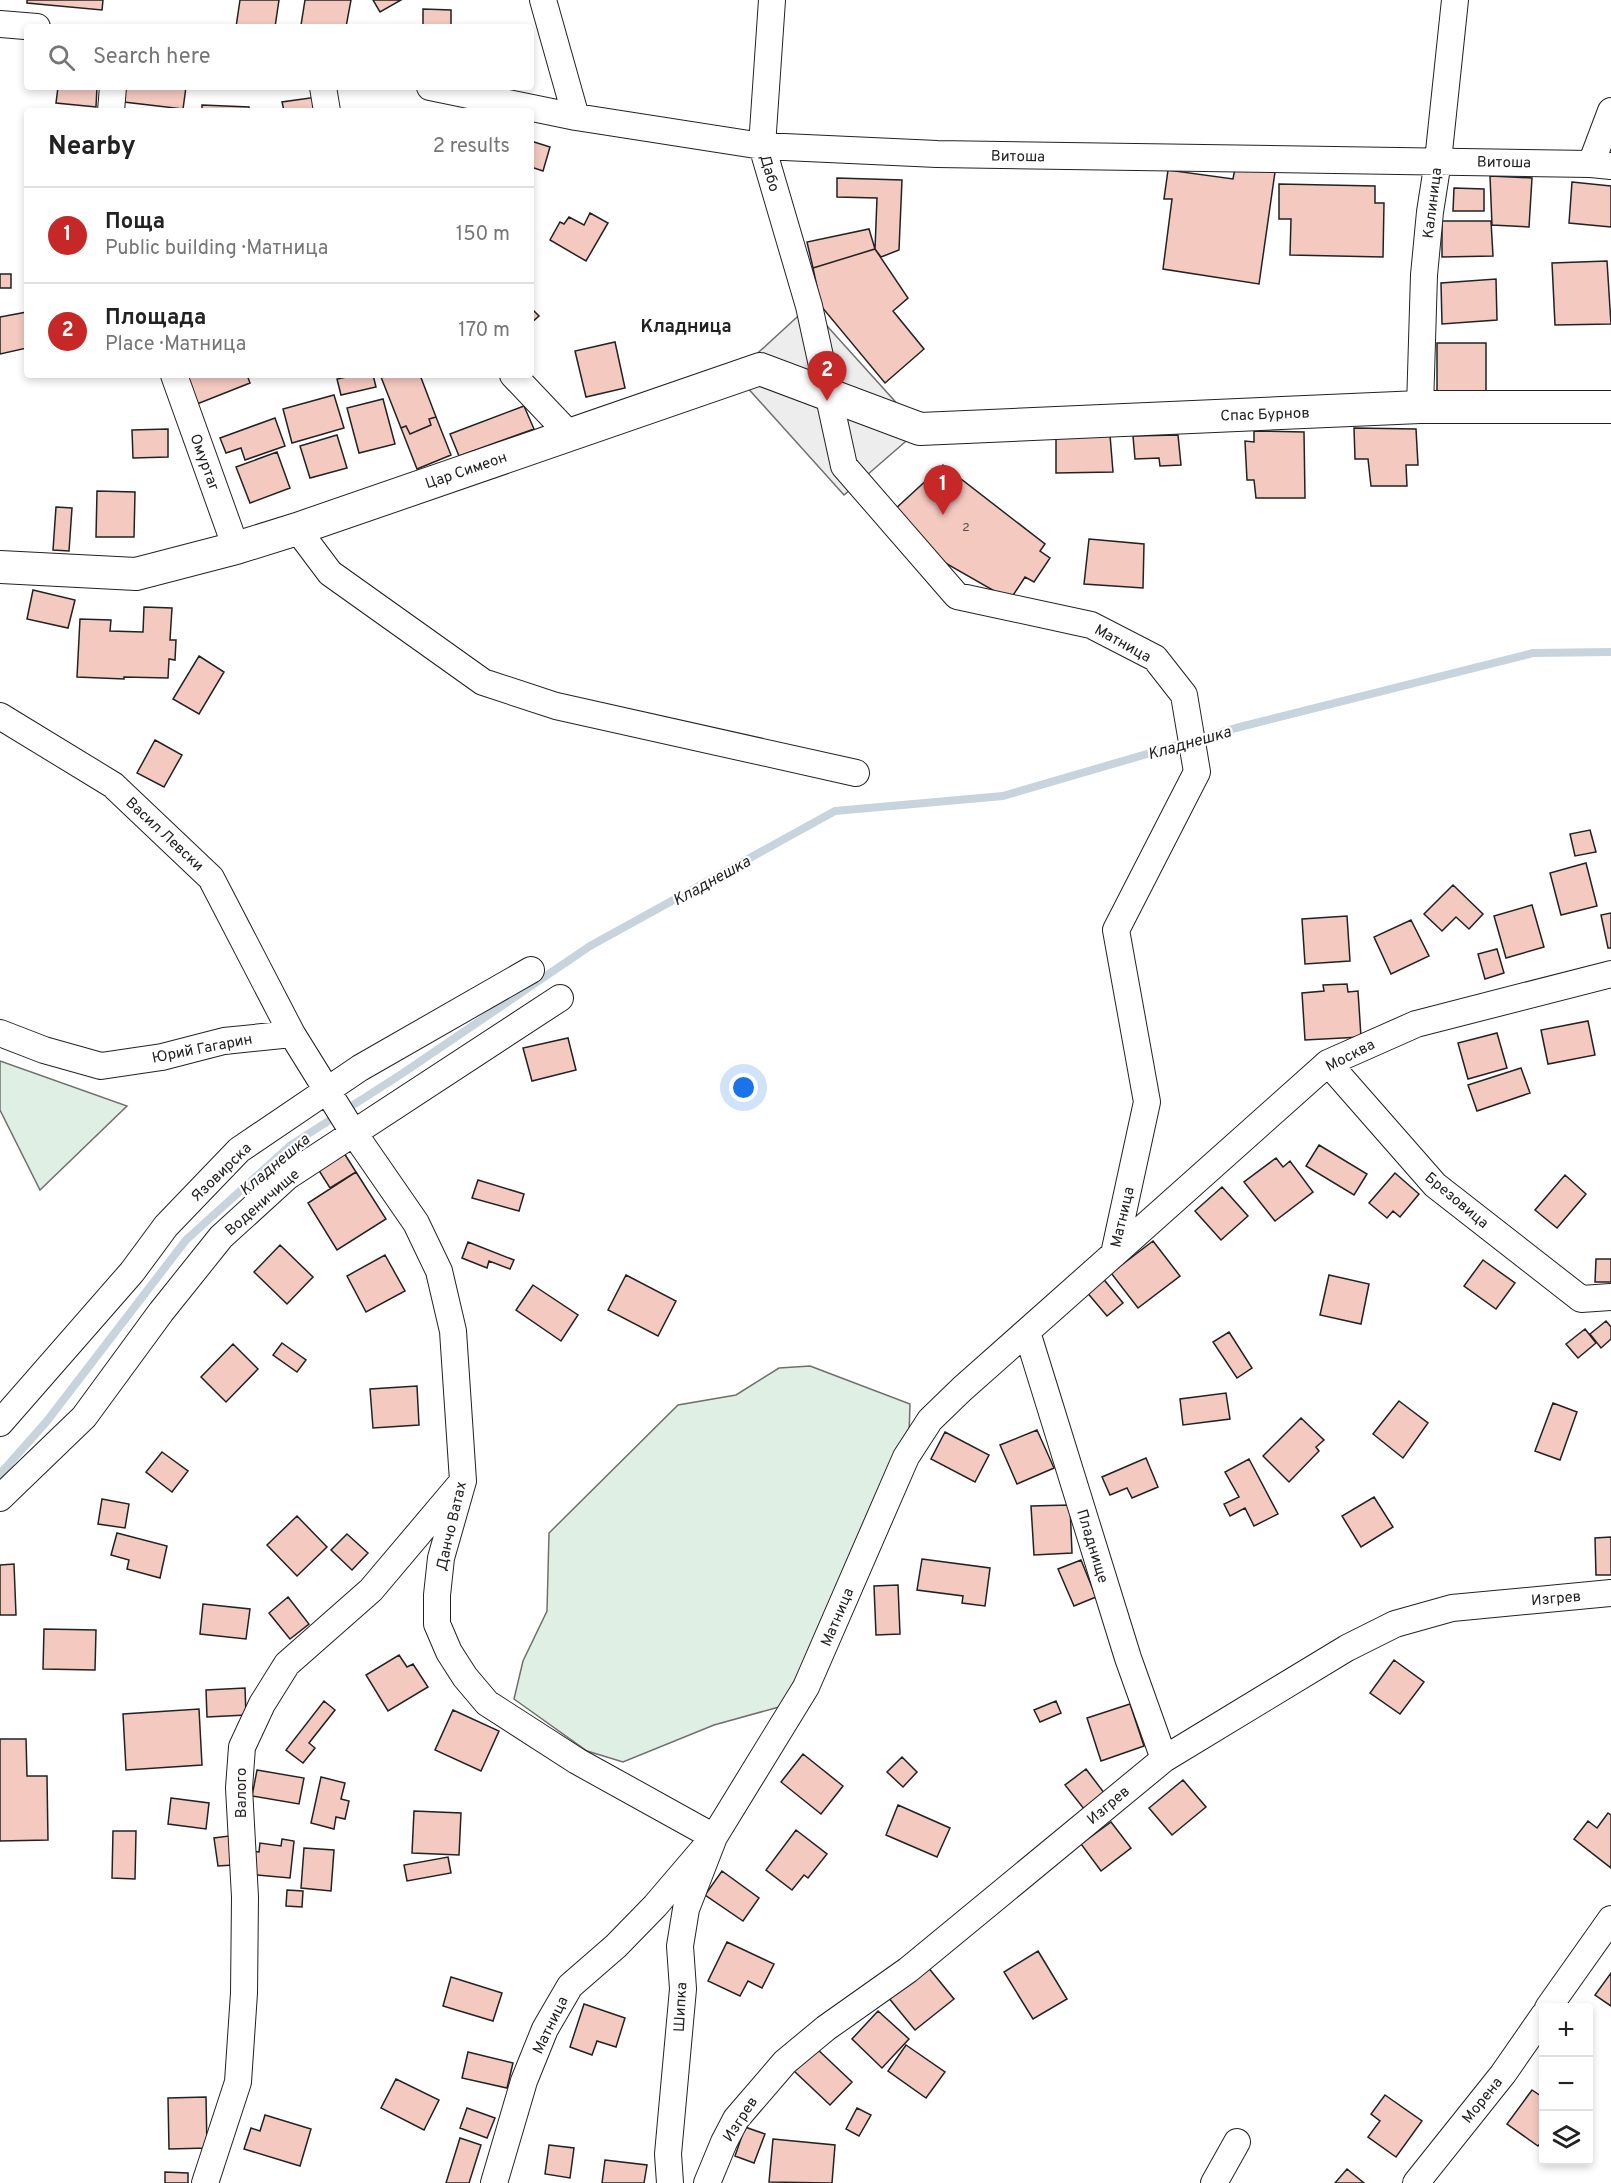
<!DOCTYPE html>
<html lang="en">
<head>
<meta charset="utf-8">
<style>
	body { margin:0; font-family:Overpass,sans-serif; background:#f2f2f2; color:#222 }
	.controls { position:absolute; right:18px; bottom:18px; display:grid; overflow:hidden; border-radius:6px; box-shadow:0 3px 9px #0003 }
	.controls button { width:54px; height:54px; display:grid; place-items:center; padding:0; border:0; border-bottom:2px solid #e0e0e0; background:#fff; color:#222; font:30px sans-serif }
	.you { position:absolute; left:744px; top:1088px; width:21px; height:21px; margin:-15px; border:4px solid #fff; border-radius:50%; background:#1a73e8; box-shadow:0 0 0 9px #1a73e833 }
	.badge { display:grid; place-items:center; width:39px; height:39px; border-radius:50%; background:#c62828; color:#fff; font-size:20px; font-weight:700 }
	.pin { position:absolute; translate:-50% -50px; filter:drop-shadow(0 2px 3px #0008) }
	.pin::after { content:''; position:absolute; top:32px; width:21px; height:18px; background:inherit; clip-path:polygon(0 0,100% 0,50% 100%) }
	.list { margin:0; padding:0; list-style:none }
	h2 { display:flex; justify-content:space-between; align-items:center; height:78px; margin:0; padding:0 24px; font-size:26px }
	h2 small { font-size:20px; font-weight:400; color:#767676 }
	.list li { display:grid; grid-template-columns:39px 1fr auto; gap:18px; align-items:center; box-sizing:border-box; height:96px; padding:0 24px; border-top:2px solid #e0e0e0 }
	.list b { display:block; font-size:22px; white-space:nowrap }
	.list p { margin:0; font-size:20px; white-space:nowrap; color:#767676 }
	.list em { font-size:20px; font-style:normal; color:#767676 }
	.icon { flex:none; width:33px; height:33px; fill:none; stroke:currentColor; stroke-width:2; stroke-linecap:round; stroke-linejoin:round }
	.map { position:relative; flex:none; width:1611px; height:2183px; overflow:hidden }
	.search { position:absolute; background:#fff; box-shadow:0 3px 9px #0003; left:24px; top:24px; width:510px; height:66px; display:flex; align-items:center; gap:15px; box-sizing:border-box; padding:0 21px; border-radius:6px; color:#767676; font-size:22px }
	.panel { position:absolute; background:#fff; box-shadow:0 3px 9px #0003; left:24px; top:108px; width:510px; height:270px; border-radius:6px }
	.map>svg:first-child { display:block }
</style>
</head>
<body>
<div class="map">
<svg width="1611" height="2183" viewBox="0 0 1611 2183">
	<rect width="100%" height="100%" fill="#fff"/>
	<path fill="#e0efe3" stroke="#6f6f6f" stroke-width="1.5" d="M 0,1061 L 127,1106 L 40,1190 L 0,1110 Z
		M 810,1366 L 910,1404 L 909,1435 L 786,1705 L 714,1725 L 623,1762 L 587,1751 L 514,1699 L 523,1661 L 547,1611 L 549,1533 L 678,1405 L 736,1395 L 779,1368 Z"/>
	<path fill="#ededed" stroke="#6f6f6f" stroke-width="1.5" d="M 809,306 L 920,429 L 844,495 L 735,374 Z"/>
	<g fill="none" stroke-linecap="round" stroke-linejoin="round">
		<path stroke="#c7d3dd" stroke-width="8" d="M 0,1474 L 47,1421 L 186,1240 L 291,1145 L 403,1073 L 590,946 L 835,811 L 1003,796 L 1236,728 L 1533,653 L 1611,652"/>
	</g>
	<path fill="#f3c9c0" stroke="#222" stroke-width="1.5" d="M 27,0 L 103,0 L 102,10 L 27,3 Z
		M 240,0 L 279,0 L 275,27 L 236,27 Z
		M 305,0 L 351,0 L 346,27 L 301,25 Z
		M 373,0 L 401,0 L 380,12 Z
		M 423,9 L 451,10 L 451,27 L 423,27 Z
		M 58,87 L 97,87 L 96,107 L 56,103 Z
		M 126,87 L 186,87 L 183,109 L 124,102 Z
		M 317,97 L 319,111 L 284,111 L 282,102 Z
		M 202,105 L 249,107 L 249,111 L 202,111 Z
		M 531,141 L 550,147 L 543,171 L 531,167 Z
		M 1235,168 L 1275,172 L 1259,284 L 1163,269 L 1172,199 L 1164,199 L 1168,170 L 1233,179 Z
		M 1490,176 L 1532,178 L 1529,227 L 1492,225 Z
		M 837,178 L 902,180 L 899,250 L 881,257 L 875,249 L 877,198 L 837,197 Z
		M 1572,182 L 1611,186 L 1611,227 L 1569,223 Z
		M 1279,184 L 1375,186 L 1375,203 L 1384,203 L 1383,257 L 1290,255 L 1291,219 L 1279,219 Z
		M 1454,188 L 1484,189 L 1484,211 L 1453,211 Z
		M 590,213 L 608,223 L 586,261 L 550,240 L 560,222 L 564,224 L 569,217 L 584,225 Z
		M 1442,221 L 1491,221 L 1493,256 L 1442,257 Z
		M 869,229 L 875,249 L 813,268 L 807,242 Z
		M 875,249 L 908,298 L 893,311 L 924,349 L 885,383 L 821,306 L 813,268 Z
		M 1607,261 L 1611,324 L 1555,325 L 1552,263 Z
		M 0,274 L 11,274 L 11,288 L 0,288 Z
		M 1496,279 L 1497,320 L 1442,324 L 1441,283 Z
		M 531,308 L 539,316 L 531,323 Z
		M 27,312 L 27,348 L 0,354 L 0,317 Z
		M 615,342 L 625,388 L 586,397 L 575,351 Z
		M 1437,343 L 1486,343 L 1486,396 L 1437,396 Z
		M 180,375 L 247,375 L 250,383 L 192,406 Z
		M 356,375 L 373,375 L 376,387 L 341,395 L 337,379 Z
		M 386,375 L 420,375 L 436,417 L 429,419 L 431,425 L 410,434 L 406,426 L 401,428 L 381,377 Z
		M 334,395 L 344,428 L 292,443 L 283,409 Z
		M 383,399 L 395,444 L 359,453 L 347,408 Z
		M 524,406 L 534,429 L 459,456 L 450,434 Z
		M 436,417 L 451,455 L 417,469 L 401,428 L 406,426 L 410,434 L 431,425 L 429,419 Z
		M 275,418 L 285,446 L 245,460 L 241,448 L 226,453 L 220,438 Z
		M 1354,428 L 1416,429 L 1418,465 L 1406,465 L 1407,486 L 1371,486 L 1368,459 L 1355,459 Z
		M 168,429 L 168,457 L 133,458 L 132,430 Z
		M 1254,431 L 1304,432 L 1305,498 L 1256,498 L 1254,480 L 1247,480 L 1245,441 L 1254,442 Z
		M 337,435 L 347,468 L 310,478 L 300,446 Z
		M 1056,435 L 1110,435 L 1113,472 L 1056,473 Z
		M 1178,435 L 1181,465 L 1160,466 L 1159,458 L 1135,459 L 1133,436 Z
		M 277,452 L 290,488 L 250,503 L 236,467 Z
		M 943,465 L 1045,544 L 1040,551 L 1050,558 L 1034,582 L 1025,577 L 1010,600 L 940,560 L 894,510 Z
		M 97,491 L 135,492 L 134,537 L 96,537 Z
		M 56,507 L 72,508 L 69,551 L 53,550 Z
		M 1089,539 L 1144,544 L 1143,588 L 1084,584 Z
		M 33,590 L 75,600 L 68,628 L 27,619 Z
		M 144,607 L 172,608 L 170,640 L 176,640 L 175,660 L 169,659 L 168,678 L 124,677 L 124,679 L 77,677 L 80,619 L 111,620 L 110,631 L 143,632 Z
		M 199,656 L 224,672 L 199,714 L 173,699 Z
		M 155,740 L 182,755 L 164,787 L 137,773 Z
		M 1590,830 L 1596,852 L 1575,856 L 1570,834 Z
		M 1586,863 L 1597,906 L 1561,915 L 1550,873 Z
		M 1453,885 L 1483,914 L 1469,929 L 1456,917 L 1442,931 L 1424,914 Z
		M 1532,905 L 1544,947 L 1506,958 L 1494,916 Z
		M 1611,913 L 1611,948 L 1608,948 L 1601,915 Z
		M 1347,916 L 1350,961 L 1305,964 L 1302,919 Z
		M 1411,920 L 1429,956 L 1391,974 L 1374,937 Z
		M 1497,949 L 1504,973 L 1485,979 L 1478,954 Z
		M 1347,984 L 1348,992 L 1358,991 L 1361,1037 L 1305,1040 L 1302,993 L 1324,991 L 1323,985 Z
		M 1588,1021 L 1595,1055 L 1548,1064 L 1541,1030 Z
		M 1497,1033 L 1507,1068 L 1468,1079 L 1458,1043 Z
		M 568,1038 L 576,1070 L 532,1081 L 523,1048 Z
		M 1521,1068 L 1530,1093 L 1477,1111 L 1468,1085 Z
		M 1319,1145 L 1367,1174 L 1354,1195 L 1306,1166 Z
		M 344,1153 L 356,1172 L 330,1188 L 318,1169 Z
		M 1276,1158 L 1283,1167 L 1290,1161 L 1313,1192 L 1275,1221 L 1244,1182 Z
		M 356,1172 L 386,1219 L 337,1250 L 308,1203 Z
		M 1395,1173 L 1419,1194 L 1400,1217 L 1393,1211 L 1387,1218 L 1369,1203 Z
		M 1565,1175 L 1586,1194 L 1557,1228 L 1535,1210 Z
		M 478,1180 L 524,1194 L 519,1211 L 472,1198 Z
		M 1222,1187 L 1248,1216 L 1221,1240 L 1195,1211 Z
		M 1153,1241 L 1180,1276 L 1138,1308 L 1111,1273 Z
		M 468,1242 L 514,1260 L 510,1269 L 489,1261 L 487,1268 L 462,1258 Z
		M 280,1245 L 313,1277 L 287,1304 L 254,1272 Z
		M 385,1255 L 405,1291 L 366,1312 L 347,1276 Z
		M 1596,1259 L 1611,1259 L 1611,1282 L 1595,1282 Z
		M 1483,1260 L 1515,1283 L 1496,1309 L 1464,1286 Z
		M 626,1275 L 676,1301 L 658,1336 L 608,1310 Z
		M 1329,1275 L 1369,1284 L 1361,1324 L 1320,1315 Z
		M 1101,1276 L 1123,1303 L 1107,1316 L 1085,1290 Z
		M 533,1285 L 578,1315 L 561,1341 L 516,1310 Z
		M 1606,1321 L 1611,1327 L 1611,1339 L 1601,1348 L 1590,1334 Z
		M 1585,1329 L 1596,1343 L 1578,1358 L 1566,1344 Z
		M 1229,1332 L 1252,1368 L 1237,1378 L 1213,1342 Z
		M 282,1343 L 306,1360 L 297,1372 L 273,1355 Z
		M 233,1344 L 258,1369 L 226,1402 L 201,1377 Z
		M 417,1386 L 419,1425 L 373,1428 L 370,1389 Z
		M 1226,1393 L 1230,1419 L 1183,1425 L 1180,1399 Z
		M 1399,1401 L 1428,1423 L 1403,1458 L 1373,1434 Z
		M 1553,1403 L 1577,1412 L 1560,1460 L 1535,1451 Z
		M 1301,1418 L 1324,1440 L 1316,1447 L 1319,1451 L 1289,1482 L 1263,1456 Z
		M 1037,1430 L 1054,1468 L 1017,1484 L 1000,1445 Z
		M 945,1432 L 989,1455 L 975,1482 L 931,1459 Z
		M 162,1452 L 188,1471 L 172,1492 L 146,1472 Z
		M 1146,1458 L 1158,1487 L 1132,1498 L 1127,1488 L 1110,1495 L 1102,1477 Z
		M 1249,1459 L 1278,1514 L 1254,1526 L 1245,1508 L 1230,1516 L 1224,1504 L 1239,1497 L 1225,1472 Z
		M 1374,1497 L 1393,1527 L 1361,1547 L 1342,1516 Z
		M 102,1499 L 129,1504 L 125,1528 L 98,1524 Z
		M 1070,1505 L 1072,1553 L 1034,1555 L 1031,1506 Z
		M 297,1516 L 327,1547 L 297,1576 L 267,1545 Z
		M 117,1533 L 167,1546 L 160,1578 L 127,1569 L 129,1560 L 111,1555 Z
		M 347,1534 L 368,1553 L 352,1570 L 331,1550 Z
		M 1611,1537 L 1611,1575 L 1596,1575 L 1595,1538 Z
		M 922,1559 L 990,1568 L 985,1606 L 962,1603 L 963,1596 L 917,1590 Z
		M 1081,1560 L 1096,1597 L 1074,1606 L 1058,1569 Z
		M 14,1564 L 16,1615 L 0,1615 L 0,1565 Z
		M 898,1585 L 900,1634 L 876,1635 L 874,1586 Z
		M 288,1597 L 309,1624 L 290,1639 L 269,1613 Z
		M 203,1604 L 250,1609 L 246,1639 L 200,1634 Z
		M 44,1629 L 96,1630 L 95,1670 L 43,1669 Z
		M 399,1655 L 407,1667 L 413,1664 L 428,1687 L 388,1711 L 366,1675 Z
		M 1394,1660 L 1424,1682 L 1400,1714 L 1370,1693 Z
		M 245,1688 L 246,1715 L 207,1717 L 206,1690 Z
		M 324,1701 L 335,1710 L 309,1743 L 315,1748 L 303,1763 L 286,1750 Z
		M 1056,1701 L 1061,1713 L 1040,1722 L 1034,1710 Z
		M 1130,1704 L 1144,1746 L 1101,1761 L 1087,1718 Z
		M 199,1709 L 202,1765 L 126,1770 L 123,1714 Z
		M 453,1710 L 499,1731 L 481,1771 L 435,1750 Z
		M 0,1739 L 26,1739 L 27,1776 L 47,1776 L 48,1840 L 0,1841 Z
		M 803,1754 L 843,1786 L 821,1814 L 781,1782 Z
		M 902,1757 L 917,1772 L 903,1787 L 887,1772 Z
		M 1086,1769 L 1108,1798 L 1088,1814 L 1065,1785 Z
		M 257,1770 L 304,1778 L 299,1804 L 252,1796 Z
		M 321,1777 L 345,1783 L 341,1799 L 349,1801 L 345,1819 L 336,1817 L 334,1829 L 311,1823 Z
		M 1183,1780 L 1206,1807 L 1172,1835 L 1149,1808 Z
		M 171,1798 L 209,1803 L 206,1829 L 168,1824 Z
		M 898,1805 L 950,1828 L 937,1857 L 886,1835 Z
		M 414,1811 L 461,1813 L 459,1855 L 412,1853 Z
		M 1608,1813 L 1611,1815 L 1611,1868 L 1574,1839 L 1588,1821 L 1597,1828 Z
		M 1111,1822 L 1131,1848 L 1101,1871 L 1081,1844 Z
		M 796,1830 L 827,1854 L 808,1878 L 804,1875 L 792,1890 L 766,1870 Z
		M 113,1831 L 136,1831 L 135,1879 L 112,1878 Z
		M 229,1836 L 233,1865 L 218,1866 L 214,1838 Z
		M 282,1839 L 294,1841 L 290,1878 L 246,1874 L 248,1851 L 259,1852 L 260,1843 L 281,1846 Z
		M 304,1848 L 334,1850 L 331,1891 L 301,1888 Z
		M 448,1857 L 451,1873 L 407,1881 L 404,1865 Z
		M 722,1871 L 759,1898 L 743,1921 L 705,1895 Z
		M 287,1890 L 303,1891 L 302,1907 L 286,1906 Z
		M 727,1942 L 774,1964 L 762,1988 L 748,1981 L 740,1996 L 708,1981 Z
		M 1038,1951 L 1067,1999 L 1033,2019 L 1004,1972 Z
		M 927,1966 L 954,1999 L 915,2030 L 888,1997 Z
		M 1611,1973 L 1611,2006 L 1595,1995 Z
		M 451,1977 L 502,1993 L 493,2021 L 443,2006 Z
		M 584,2004 L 625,2018 L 616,2047 L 597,2041 L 592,2055 L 570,2047 Z
		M 878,2011 L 909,2039 L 882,2068 L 852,2039 Z
		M 906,2045 L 945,2072 L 926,2098 L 888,2071 Z
		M 815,2047 L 852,2082 L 830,2105 L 793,2070 Z
		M 468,2052 L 513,2063 L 507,2088 L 462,2078 Z
		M 396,2079 L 439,2100 L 424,2130 L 381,2108 Z
		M 1532,2090 L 1544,2098 L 1544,2139 L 1538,2146 L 1507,2124 Z
		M 1385,2095 L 1422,2121 L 1396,2157 L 1368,2137 L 1380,2121 L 1371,2114 Z
		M 206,2097 L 207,2148 L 169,2149 L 168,2098 Z
		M 467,2108 L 495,2118 L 487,2138 L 460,2128 Z
		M 857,2108 L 871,2115 L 859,2136 L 846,2129 Z
		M 265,2115 L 311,2129 L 300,2166 L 244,2149 L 251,2128 L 260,2131 Z
		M 745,2127 L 765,2134 L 754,2163 L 735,2156 Z
		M 460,2138 L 481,2145 L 469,2183 L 446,2183 Z
		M 773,2139 L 835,2145 L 832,2183 L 769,2182 Z
		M 549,2145 L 574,2148 L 570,2178 L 545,2174 Z
		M 605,2160 L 647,2165 L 644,2183 L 602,2183 Z
		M 1347,2169 L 1364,2183 L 1335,2183 Z
		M 165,2172 L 188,2173 L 188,2183 L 165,2183 Z"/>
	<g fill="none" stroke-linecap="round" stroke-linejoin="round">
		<defs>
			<path id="minor" d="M 543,0 L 576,117
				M 0,24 L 37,27
				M 323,87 L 327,111
				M 430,87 L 576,117 L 762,146 L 937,154 L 1591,164 L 1611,166
				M 111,111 L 113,87
				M 1591,164 L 1611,111
				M 174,375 L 236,548
				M 513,375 L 569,434
				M 1420,407 L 1424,275 L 1430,212 L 1438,161 L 1455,0
				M 297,529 L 330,573 L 483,682 L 556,706 L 856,773
				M 0,716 L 113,785 L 211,878 L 292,1034
				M 0,1033 L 44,1050 L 101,1066 L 162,1057 L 224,1041 L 292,1034 L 351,1129 L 416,1223 L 439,1271 L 453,1331 L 463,1481 L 441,1558 L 437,1595 L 437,1624 L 449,1652 L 465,1677 L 487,1703 L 577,1761 L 714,1837 L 686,1909 L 680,1946 L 683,1989 L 668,2154 L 670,2183
				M 1328,1063 L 1435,1185 L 1581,1299 L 1611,1297
				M 1114,1254 L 1328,1063 L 1416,1024 L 1611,974
				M 1027,1332 L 1128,1658 L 1164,1759
				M 0,1423 L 132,1272 L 166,1226 L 239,1150 L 360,1068 L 531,970
				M 0,1498 L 84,1417 L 161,1312 L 221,1237 L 288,1176 L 560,998
				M 1548,2008 L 1611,1919
				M 205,2183 L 238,2082 L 244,1993 L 245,1897 L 239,1788 L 242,1747 L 262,1704 L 287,1664 L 371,1590 L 458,1487
				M 494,2183 L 524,2081 L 545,2029 L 570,1986 L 616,1946 L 655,1906 L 714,1837 L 806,1687 L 906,1457 L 930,1420 L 962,1389 L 1114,1254 L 1147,1102 L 1116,930 L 1197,772 L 1184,695 L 1155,658 L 1091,625 L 957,596 L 844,466 L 809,306 L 762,146 L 772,0
				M 707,2183 L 724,2142 L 736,2119 L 785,2062 L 826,2028 L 908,1970 L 1164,1759 L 1347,1648 L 1395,1624 L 1452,1608 L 1611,1593
				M 1214,2183 L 1237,2142
				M 1416,2183 L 1503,2074 L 1544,2015"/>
			<path id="tertiary" d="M 0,567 L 136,574 L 236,548 L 297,529 L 760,369 L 920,429 L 1420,407 L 1611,407"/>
		</defs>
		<use href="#minor" stroke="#222" stroke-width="28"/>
		<use href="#tertiary" stroke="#222" stroke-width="34"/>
		<use href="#minor" stroke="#fff" stroke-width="26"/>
		<use href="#tertiary" stroke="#fff" stroke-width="32"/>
	</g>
	<g text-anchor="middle" stroke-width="4.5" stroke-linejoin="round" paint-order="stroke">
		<g font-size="12" fill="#564c4a">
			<text x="966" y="531">2</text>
		</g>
		<g font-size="15" fill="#222" stroke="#fff">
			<text transform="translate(1018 156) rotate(1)" y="5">Витоша</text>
			<text transform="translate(1504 162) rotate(1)" y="5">Витоша</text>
			<text transform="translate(770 173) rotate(74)" y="5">Дабо</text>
			<text transform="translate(1432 203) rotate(-83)" y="5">Калиница</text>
			<text transform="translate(1265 414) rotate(-2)" y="5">Спас Бурнов</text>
			<text transform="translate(205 462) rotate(70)" y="5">Омуртаг</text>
			<text transform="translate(466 470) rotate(-19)" y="5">Цар Симеон</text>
			<text transform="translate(1123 643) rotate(29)" y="5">Матница</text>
			<text transform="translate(165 834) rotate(43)" y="5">Васил Левски</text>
			<text transform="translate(202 1048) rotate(-11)" y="5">Юрий Гагарин</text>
			<text transform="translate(1350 1055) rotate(-27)" y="5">Москва</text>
			<text transform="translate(221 1172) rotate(-44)" y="5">Язовирска</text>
			<text transform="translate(1457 1200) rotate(40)" y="5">Брезовица</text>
			<text transform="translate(262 1202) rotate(-41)" y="5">Воденичище</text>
			<text transform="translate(1122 1217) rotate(-77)" y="5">Матница</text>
			<text transform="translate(451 1526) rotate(-77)" y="5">Данчо Ватах</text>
			<text transform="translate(1093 1546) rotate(73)" y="5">Пладнище</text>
			<text transform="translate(1556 1598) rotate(-5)" y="5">Изгрев</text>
			<text transform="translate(837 1617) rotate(-67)" y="5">Матница</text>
			<text transform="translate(241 1793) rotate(-90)" y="5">Валого</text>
			<text transform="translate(1108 1805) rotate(-40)" y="5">Изгрев</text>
			<text transform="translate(680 2007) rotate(-87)" y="5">Шипка</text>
			<text transform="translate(550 2025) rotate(-64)" y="5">Матница</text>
			<text transform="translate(1482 2100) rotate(-51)" y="5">Морена</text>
			<text transform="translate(740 2119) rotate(-57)" y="5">Изгрев</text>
		</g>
		<g font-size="16" font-style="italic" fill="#222" stroke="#fff">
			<text transform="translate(1189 742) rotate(-16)" y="6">Кладнешка</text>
			<text transform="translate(711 880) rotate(-29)" y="6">Кладнешка</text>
			<text transform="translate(274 1164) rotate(-40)" y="6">Кладнешка</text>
		</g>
		<g font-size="18" font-weight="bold" fill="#222" stroke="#fff">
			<text x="686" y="332">Кладница</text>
		</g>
	</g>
</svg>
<div class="controls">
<button>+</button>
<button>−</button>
<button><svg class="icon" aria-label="layers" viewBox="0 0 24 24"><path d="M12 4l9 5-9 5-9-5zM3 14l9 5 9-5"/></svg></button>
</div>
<div class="you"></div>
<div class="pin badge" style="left:943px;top:515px">1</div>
<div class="pin badge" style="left:827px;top:401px">2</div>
<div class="search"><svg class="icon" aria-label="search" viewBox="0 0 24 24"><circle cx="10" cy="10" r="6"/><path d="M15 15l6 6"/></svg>Search here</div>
<section class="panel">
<h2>Nearby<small>2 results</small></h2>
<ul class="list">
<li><span class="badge">1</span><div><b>Поща</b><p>Public building · Матница</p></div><em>150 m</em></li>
<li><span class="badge">2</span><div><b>Площада</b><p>Place · Матница</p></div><em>170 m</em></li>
</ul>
</section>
</div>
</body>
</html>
